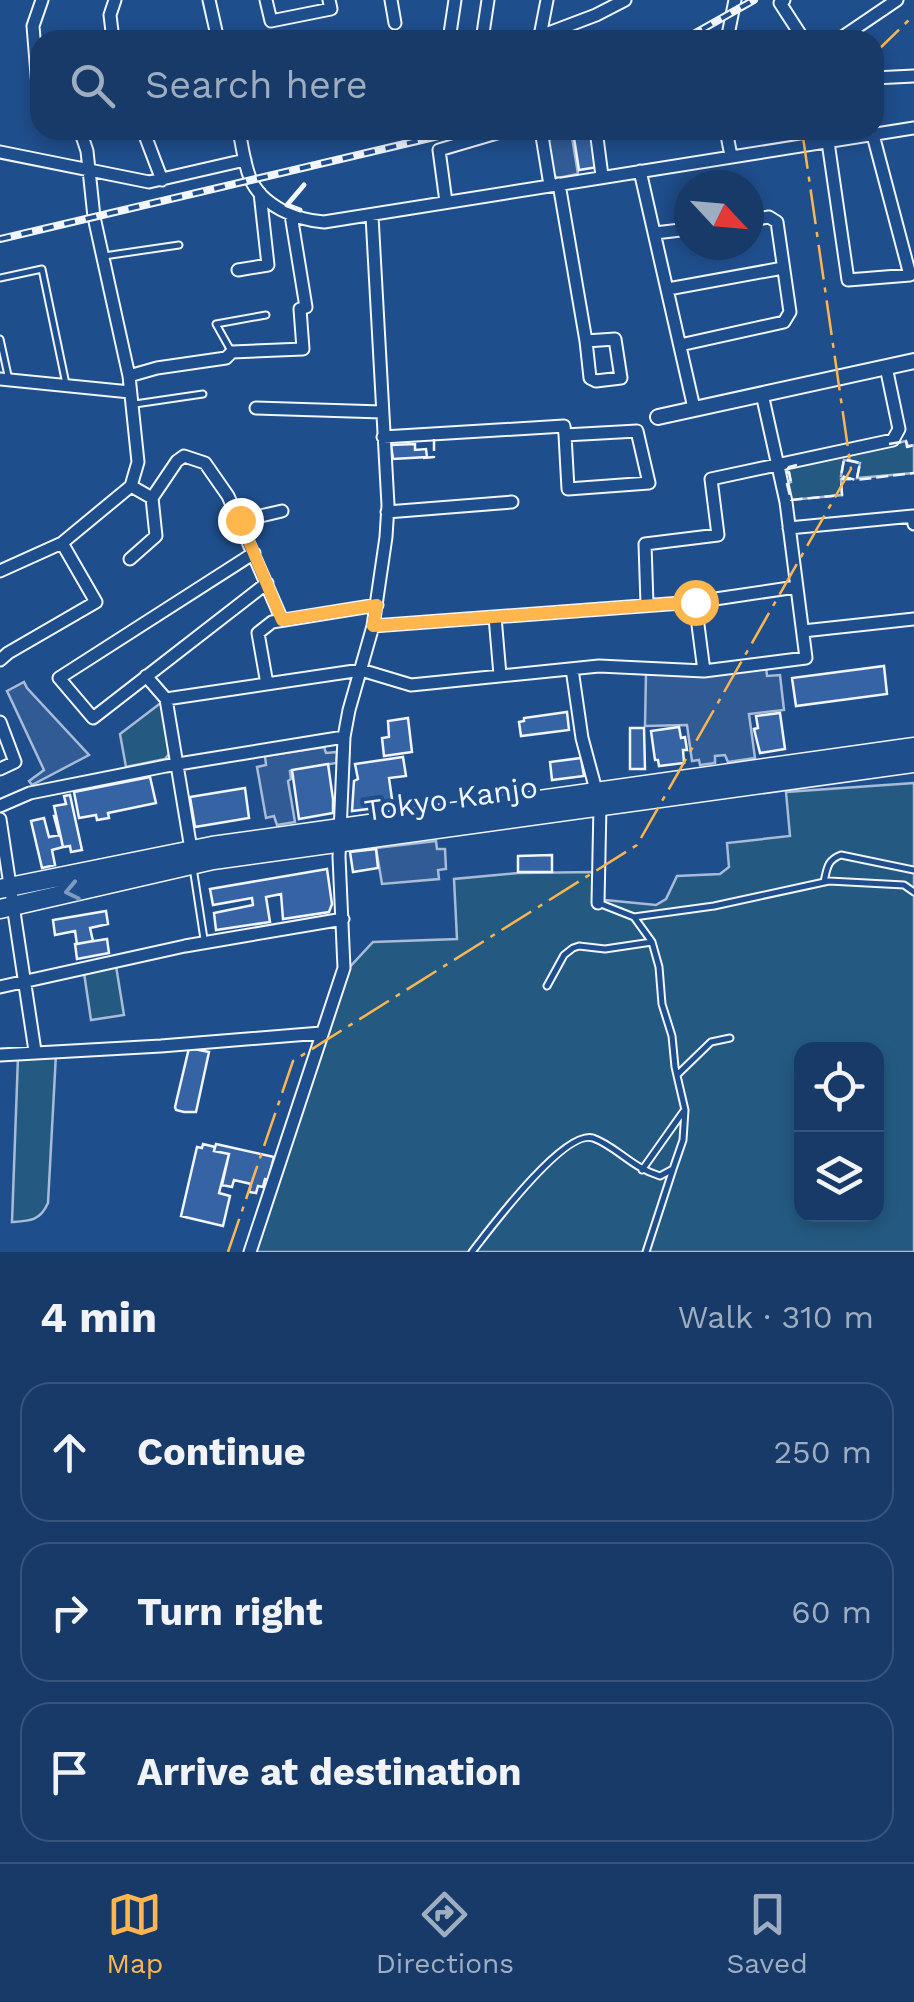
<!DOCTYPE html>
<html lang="en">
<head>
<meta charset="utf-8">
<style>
	body { margin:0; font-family:"Work Sans",sans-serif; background:#20416f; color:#f1f3f6 }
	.controls { position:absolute; right:30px; bottom:30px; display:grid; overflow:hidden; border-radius:20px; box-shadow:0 5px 15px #0003 }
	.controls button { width:90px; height:90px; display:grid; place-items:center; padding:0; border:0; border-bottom:2px solid #36547d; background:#173a69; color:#f1f3f6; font:50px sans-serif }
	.compass { position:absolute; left:674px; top:170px; width:90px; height:90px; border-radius:50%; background:#173a69; box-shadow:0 5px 15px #0003; rotate:116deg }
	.stop { position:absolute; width:30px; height:30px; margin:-22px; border:8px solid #ffb74d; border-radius:50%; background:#fff }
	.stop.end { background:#ffb74d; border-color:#fff; box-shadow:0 2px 10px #0008 }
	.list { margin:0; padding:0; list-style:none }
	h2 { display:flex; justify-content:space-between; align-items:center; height:130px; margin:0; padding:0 40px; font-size:42px }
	h2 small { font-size:32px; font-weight:400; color:#9eadc0 }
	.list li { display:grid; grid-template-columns:65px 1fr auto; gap:30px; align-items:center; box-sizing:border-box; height:140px; margin:0 20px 20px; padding:0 20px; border:2px solid #36547d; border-radius:30px }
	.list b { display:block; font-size:38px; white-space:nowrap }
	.list em { font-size:32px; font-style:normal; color:#9eadc0 }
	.icon { flex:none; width:55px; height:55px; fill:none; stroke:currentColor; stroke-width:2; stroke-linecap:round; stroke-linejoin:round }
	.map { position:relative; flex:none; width:914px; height:1252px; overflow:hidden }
	.search { position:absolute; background:#173a69; box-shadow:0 5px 15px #0003; left:30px; right:30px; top:30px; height:110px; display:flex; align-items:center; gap:25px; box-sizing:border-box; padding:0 35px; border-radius:30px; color:#9eadc0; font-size:38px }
	.sheet { height:610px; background:#173a69 }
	nav { display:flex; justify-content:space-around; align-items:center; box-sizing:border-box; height:140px; border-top:2px solid #36547d; background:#173a69; font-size:28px; color:#9eadc0 }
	nav a { display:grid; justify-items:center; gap:5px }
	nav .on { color:#ffb74d }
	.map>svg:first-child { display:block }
</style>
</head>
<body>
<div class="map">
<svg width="914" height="1252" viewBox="0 0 914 1252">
	<rect width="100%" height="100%" fill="#1f4e8c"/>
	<path fill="#245a82" stroke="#a8bbd7" stroke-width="2.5" fill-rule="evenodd" d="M 906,441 L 908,446 L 914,445 L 914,473 L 857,478 L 860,463 L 844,460 L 841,476 L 851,479 L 841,479 L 842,495 L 791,500 L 787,484 L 791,482 L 789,473 L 785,473 L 789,467 Z
		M 162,702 L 169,754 L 165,759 L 126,767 L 120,734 Z
		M 914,783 L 914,1252 L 256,1252 L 348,969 L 373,942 L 457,939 L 454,879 L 518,873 L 596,872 L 600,898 L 605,900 L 656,905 L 666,899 L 677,876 L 720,874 L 729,867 L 727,843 L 790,836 L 786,792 ZM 802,1050 L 876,1050 L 876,1214 L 802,1214 Z
		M 116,966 L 124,1015 L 91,1020 L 84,973 Z
		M 56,1054 L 48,1203 C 40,1221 30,1221 12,1222 L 18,1057 Z"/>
	<path fill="#305b95" stroke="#a8bbd7" stroke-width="2.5" d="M 571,131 L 578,174 L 558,178 L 553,175 L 547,140 L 551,139 L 551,134 Z
		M 766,667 L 767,676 L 780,675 L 784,710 L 749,714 L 755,758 L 728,762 L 725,755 L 715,756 L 715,763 L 700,765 L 699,760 L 692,761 L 687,725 L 645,726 L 646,673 L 695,676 Z
		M 24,682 L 27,688 L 89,755 L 32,785 L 29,781 L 44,770 L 7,691 Z
		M 324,747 L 326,753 L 337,752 L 336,763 L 290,771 L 291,779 L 288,781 L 295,822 L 277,825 L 274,816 L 266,818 L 257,767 L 266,765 L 265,756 Z
		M 436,841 L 437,849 L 445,849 L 446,869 L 438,870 L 439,879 L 382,884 L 376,848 Z"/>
	<path fill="#3563a3" stroke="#f2f6ff" stroke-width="2.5" d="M 593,135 L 598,167 L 579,170 L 574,138 Z
		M 415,444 L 415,450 L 426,449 L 427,457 L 393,459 L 391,445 Z
		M 884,666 L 887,694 L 796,706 L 792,678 Z
		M 567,712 L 569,730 L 521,736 L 519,722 L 524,721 L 524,718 Z
		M 780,713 L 785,749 L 760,753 L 754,729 L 758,728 L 756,716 Z
		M 408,718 L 412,752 L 384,756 L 382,738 L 389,737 L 388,721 Z
		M 679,727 L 681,738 L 685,737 L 687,750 L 683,750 L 684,763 L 659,766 L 658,760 L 655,760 L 651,731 Z
		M 630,728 L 644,728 L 645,769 L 630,769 Z
		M 403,757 L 406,776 L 389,778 L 393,806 L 352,811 L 354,781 L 358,779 L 355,764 Z
		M 581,758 L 584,776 L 552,780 L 550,762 Z
		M 328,764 L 333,799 L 333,813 L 299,819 L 292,770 Z
		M 150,777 L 156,803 L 108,813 L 109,818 L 97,820 L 96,815 L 79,818 L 74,792 Z
		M 245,788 L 249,818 L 195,827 L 190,797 Z
		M 70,795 L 82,850 L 71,852 L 70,846 L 63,847 L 54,806 L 66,804 L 64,796 Z
		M 54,816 L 56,816 L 63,847 L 52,850 L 55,865 L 42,868 L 31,821 L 44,818 L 49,837 L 59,835 Z
		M 376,849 L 378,868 L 353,872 L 350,852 Z
		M 552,855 L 552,872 L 518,872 L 518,856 Z
		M 327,869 L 332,904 L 329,912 L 283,919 L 281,894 L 266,897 L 270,922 L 216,930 L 214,913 L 253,905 L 252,898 L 213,905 L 210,889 Z
		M 106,911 L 108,924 L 90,928 L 93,941 L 77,944 L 75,931 L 55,935 L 53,920 Z
		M 107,939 L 109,953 L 77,959 L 75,944 Z
		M 189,1048 L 209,1052 L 196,1112 L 184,1112 L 176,1110 L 175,1107 Z
		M 203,1144 L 215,1147 L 214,1151 L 229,1154 L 219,1193 L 230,1196 L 223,1226 L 181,1216 L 197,1147 L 202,1148 Z
		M 216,1144 L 274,1157 L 268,1180 L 265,1179 L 263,1187 L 258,1186 L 256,1193 L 249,1192 L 251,1184 L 234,1180 L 232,1187 L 222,1185 L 229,1154 L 214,1151 Z"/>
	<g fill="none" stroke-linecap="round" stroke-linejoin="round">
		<defs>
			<path id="service" d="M 104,256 L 179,245
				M 0,278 L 42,269 L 66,384
				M 0,339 L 9,380
				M 230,349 L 216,324 L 266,315
				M 135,404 L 203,394
				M 194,874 L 204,939
				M 824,882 C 827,869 827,860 841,855 L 914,870
				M 601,904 L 634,917 L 714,906 L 829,881 L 904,885 L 914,892
				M 547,986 L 564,955 L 573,948 L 579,946 L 605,949 L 652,942
				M 677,1075 L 711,1042 L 730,1038
				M 642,1170 L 683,1112
				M 472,1252 C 489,1230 564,1129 593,1138 C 616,1146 632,1168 660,1176 L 673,1169 L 683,1140 L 685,1110 L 675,1067 L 672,1036 L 662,1004 L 659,967 L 652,942 L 634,917
				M 646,1252 L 673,1169"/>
			<path id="minor" d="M 209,0 L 218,40
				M 266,0 L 271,21 L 331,9 L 329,0
				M 391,0 L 395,23
				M 784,0 L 780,3 L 804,40
				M 540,36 L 547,0
				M 113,40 L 110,15 L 115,0
				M 449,40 L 455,0
				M 482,40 L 488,0
				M 530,40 L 596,15 L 625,0
				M 727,40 L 735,0
				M 838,40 L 897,0
				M 874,78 L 914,76
				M 40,111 L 33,26 L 42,0
				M 143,130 L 162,180
				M 239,130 C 242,146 244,163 250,178 C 262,206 296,220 324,222 L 914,128
				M 541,130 L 550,185
				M 596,130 L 602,176
				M 726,130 L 731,156
				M 828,142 L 848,280 L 910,275 L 873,135
				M 0,152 L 149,182 L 245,160
				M 640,171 L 694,408
				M 559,184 L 586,341 L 590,378 L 596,381 L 621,378 L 615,339 L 586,341
				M 446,202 L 439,150 L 507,130
				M 655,233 L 689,229
				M 238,270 L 268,265 L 260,193
				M 668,289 L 783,268
				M 680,345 L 784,322 L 790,312 L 777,222 L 769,217 L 749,220
				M 129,376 L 157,368 L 226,358 L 232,352 L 303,349 L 300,309 L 306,307 L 291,215
				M 0,379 L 130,392
				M 256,408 L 382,412
				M 637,431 L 649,483 L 568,489 L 565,435 Z
				M 383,437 L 564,426 L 565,435
				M 131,486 L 152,498 L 177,461 L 184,456 L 205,463 L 228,496 L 282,620
				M 387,512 L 512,502
				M 239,521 L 282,511
				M 789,528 L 913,516 L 914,524
				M 254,553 L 59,678 L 93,718 L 267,583
				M 130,559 L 156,536 L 152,498
				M 0,571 L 62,543 L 131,486 L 138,462 L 129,376 L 94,217 L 87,151 L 80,130
				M 695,602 L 704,671
				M 647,604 L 645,544 L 718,535 L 711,479 L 893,440 L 899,429 L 886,367
				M 495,617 L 500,675
				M 373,626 L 695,602 L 796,587
				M 803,631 L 914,619
				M 0,660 L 8,653 L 96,602 L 62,543
				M 572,669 L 582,738 L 600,805 L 598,903
				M 146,676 L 166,699 L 191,849
				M 267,684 L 258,633 L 272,622 L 377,605
				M 166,699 L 361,670 L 411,685 L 599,666 L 704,671 L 806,658 L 786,502 L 762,394
				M 0,722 L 15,762 L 0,769
				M 0,806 L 30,793 L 166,766 L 344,737
				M 0,819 L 35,1051
				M 0,987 L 185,946 L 343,919
				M 0,1055 L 161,1046 L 321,1033
				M 250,1252 L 344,968 L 339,857 L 344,737 L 349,710 L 373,626 L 386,537 L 388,505 L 372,216"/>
			<path id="tertiary" d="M 658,417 L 914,361"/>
			<path id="trunk" d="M 0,889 L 212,846 L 914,747
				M 0,909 L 213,860 L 914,763"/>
		</defs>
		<use href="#service" stroke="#f2f6ff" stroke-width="9"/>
		<use href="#minor" stroke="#f2f6ff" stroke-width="15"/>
		<use href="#tertiary" stroke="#f2f6ff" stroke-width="18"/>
		<use href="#trunk" stroke="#f2f6ff" stroke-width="21"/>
		<use href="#service" stroke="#1f4e8c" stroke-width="5"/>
		<use href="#minor" stroke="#1f4e8c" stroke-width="11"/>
		<use href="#tertiary" stroke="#1f4e8c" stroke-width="14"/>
		<use href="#trunk" stroke="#1f4e8c" stroke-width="18"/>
		<defs>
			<path id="rail" d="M 683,40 L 754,0
				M 0,239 L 464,130"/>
		</defs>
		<use href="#rail" stroke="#f2f6ff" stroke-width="8"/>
		<use href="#rail" stroke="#1f4e8c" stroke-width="4" stroke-dasharray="11" stroke-linecap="butt"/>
		<path stroke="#f2f6ff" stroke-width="2.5" stroke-dasharray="12 5" stroke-linecap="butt" d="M 889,444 L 906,441 L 907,447 L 914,445
			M 423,458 L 434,457 L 434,438
			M 797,465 L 789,467 L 785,473 L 789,472 L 791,483 L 787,484 L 791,500 L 842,495 L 841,479 L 851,479
			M 857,478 L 860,463 L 844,459 L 841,476 L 856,480 L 914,473"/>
		<path stroke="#f2f6ff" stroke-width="5" d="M 300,210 L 287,205 L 304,185"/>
		<path stroke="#ffb74d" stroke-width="2.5" stroke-dasharray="35 8 5 8" stroke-linecap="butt" d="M 874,54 L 914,15
			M 228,1252 L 293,1061 L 637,845 L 851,469 L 802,130"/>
	</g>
	<defs><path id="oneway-chevron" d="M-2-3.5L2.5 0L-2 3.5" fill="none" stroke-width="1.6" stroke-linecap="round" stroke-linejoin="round" transform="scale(2.5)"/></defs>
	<use stroke="#7e9ac0" href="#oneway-chevron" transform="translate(72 891) rotate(168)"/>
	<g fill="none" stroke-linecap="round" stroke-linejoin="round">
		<path stroke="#ffb74d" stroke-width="12" d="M 240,520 L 282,620 L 377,605 L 373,626 L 695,602"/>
	</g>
	<g text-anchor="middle" stroke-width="8" stroke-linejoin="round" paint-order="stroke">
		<g font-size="30" fill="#f2f6ff" stroke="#1f4e8c">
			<text transform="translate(451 799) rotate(-8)" y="10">Tokyo Kanjo</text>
		</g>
	</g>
</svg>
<div class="controls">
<button><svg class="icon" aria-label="locate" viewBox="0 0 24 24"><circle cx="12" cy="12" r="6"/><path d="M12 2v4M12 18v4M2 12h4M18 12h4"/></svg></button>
<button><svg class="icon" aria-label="layers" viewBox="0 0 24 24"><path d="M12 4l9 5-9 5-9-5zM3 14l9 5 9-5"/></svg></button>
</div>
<svg class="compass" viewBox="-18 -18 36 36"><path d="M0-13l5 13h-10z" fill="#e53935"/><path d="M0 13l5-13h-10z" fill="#9eadc0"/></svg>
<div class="stop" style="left:695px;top:602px"></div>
<div class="stop end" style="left:240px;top:520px"></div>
<div class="search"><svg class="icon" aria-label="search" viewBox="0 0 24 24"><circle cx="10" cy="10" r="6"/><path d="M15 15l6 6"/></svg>Search here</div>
</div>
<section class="sheet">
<h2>4 min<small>Walk · 310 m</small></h2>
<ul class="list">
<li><svg class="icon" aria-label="ahead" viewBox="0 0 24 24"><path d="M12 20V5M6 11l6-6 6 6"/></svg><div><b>Continue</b></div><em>250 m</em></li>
<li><svg class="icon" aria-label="right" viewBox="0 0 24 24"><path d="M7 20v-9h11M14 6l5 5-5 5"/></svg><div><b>Turn right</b></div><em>60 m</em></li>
<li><svg class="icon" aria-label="arrive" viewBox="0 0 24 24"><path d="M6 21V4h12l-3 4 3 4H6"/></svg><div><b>Arrive at destination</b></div></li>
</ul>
</section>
<nav>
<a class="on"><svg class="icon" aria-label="map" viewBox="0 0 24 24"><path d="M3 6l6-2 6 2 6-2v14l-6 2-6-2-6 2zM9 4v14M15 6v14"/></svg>Map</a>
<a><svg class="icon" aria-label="directions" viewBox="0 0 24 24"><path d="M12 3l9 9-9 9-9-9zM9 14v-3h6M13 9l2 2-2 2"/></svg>Directions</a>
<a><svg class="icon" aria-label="saved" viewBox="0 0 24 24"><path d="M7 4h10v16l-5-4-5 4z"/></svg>Saved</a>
</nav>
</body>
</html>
